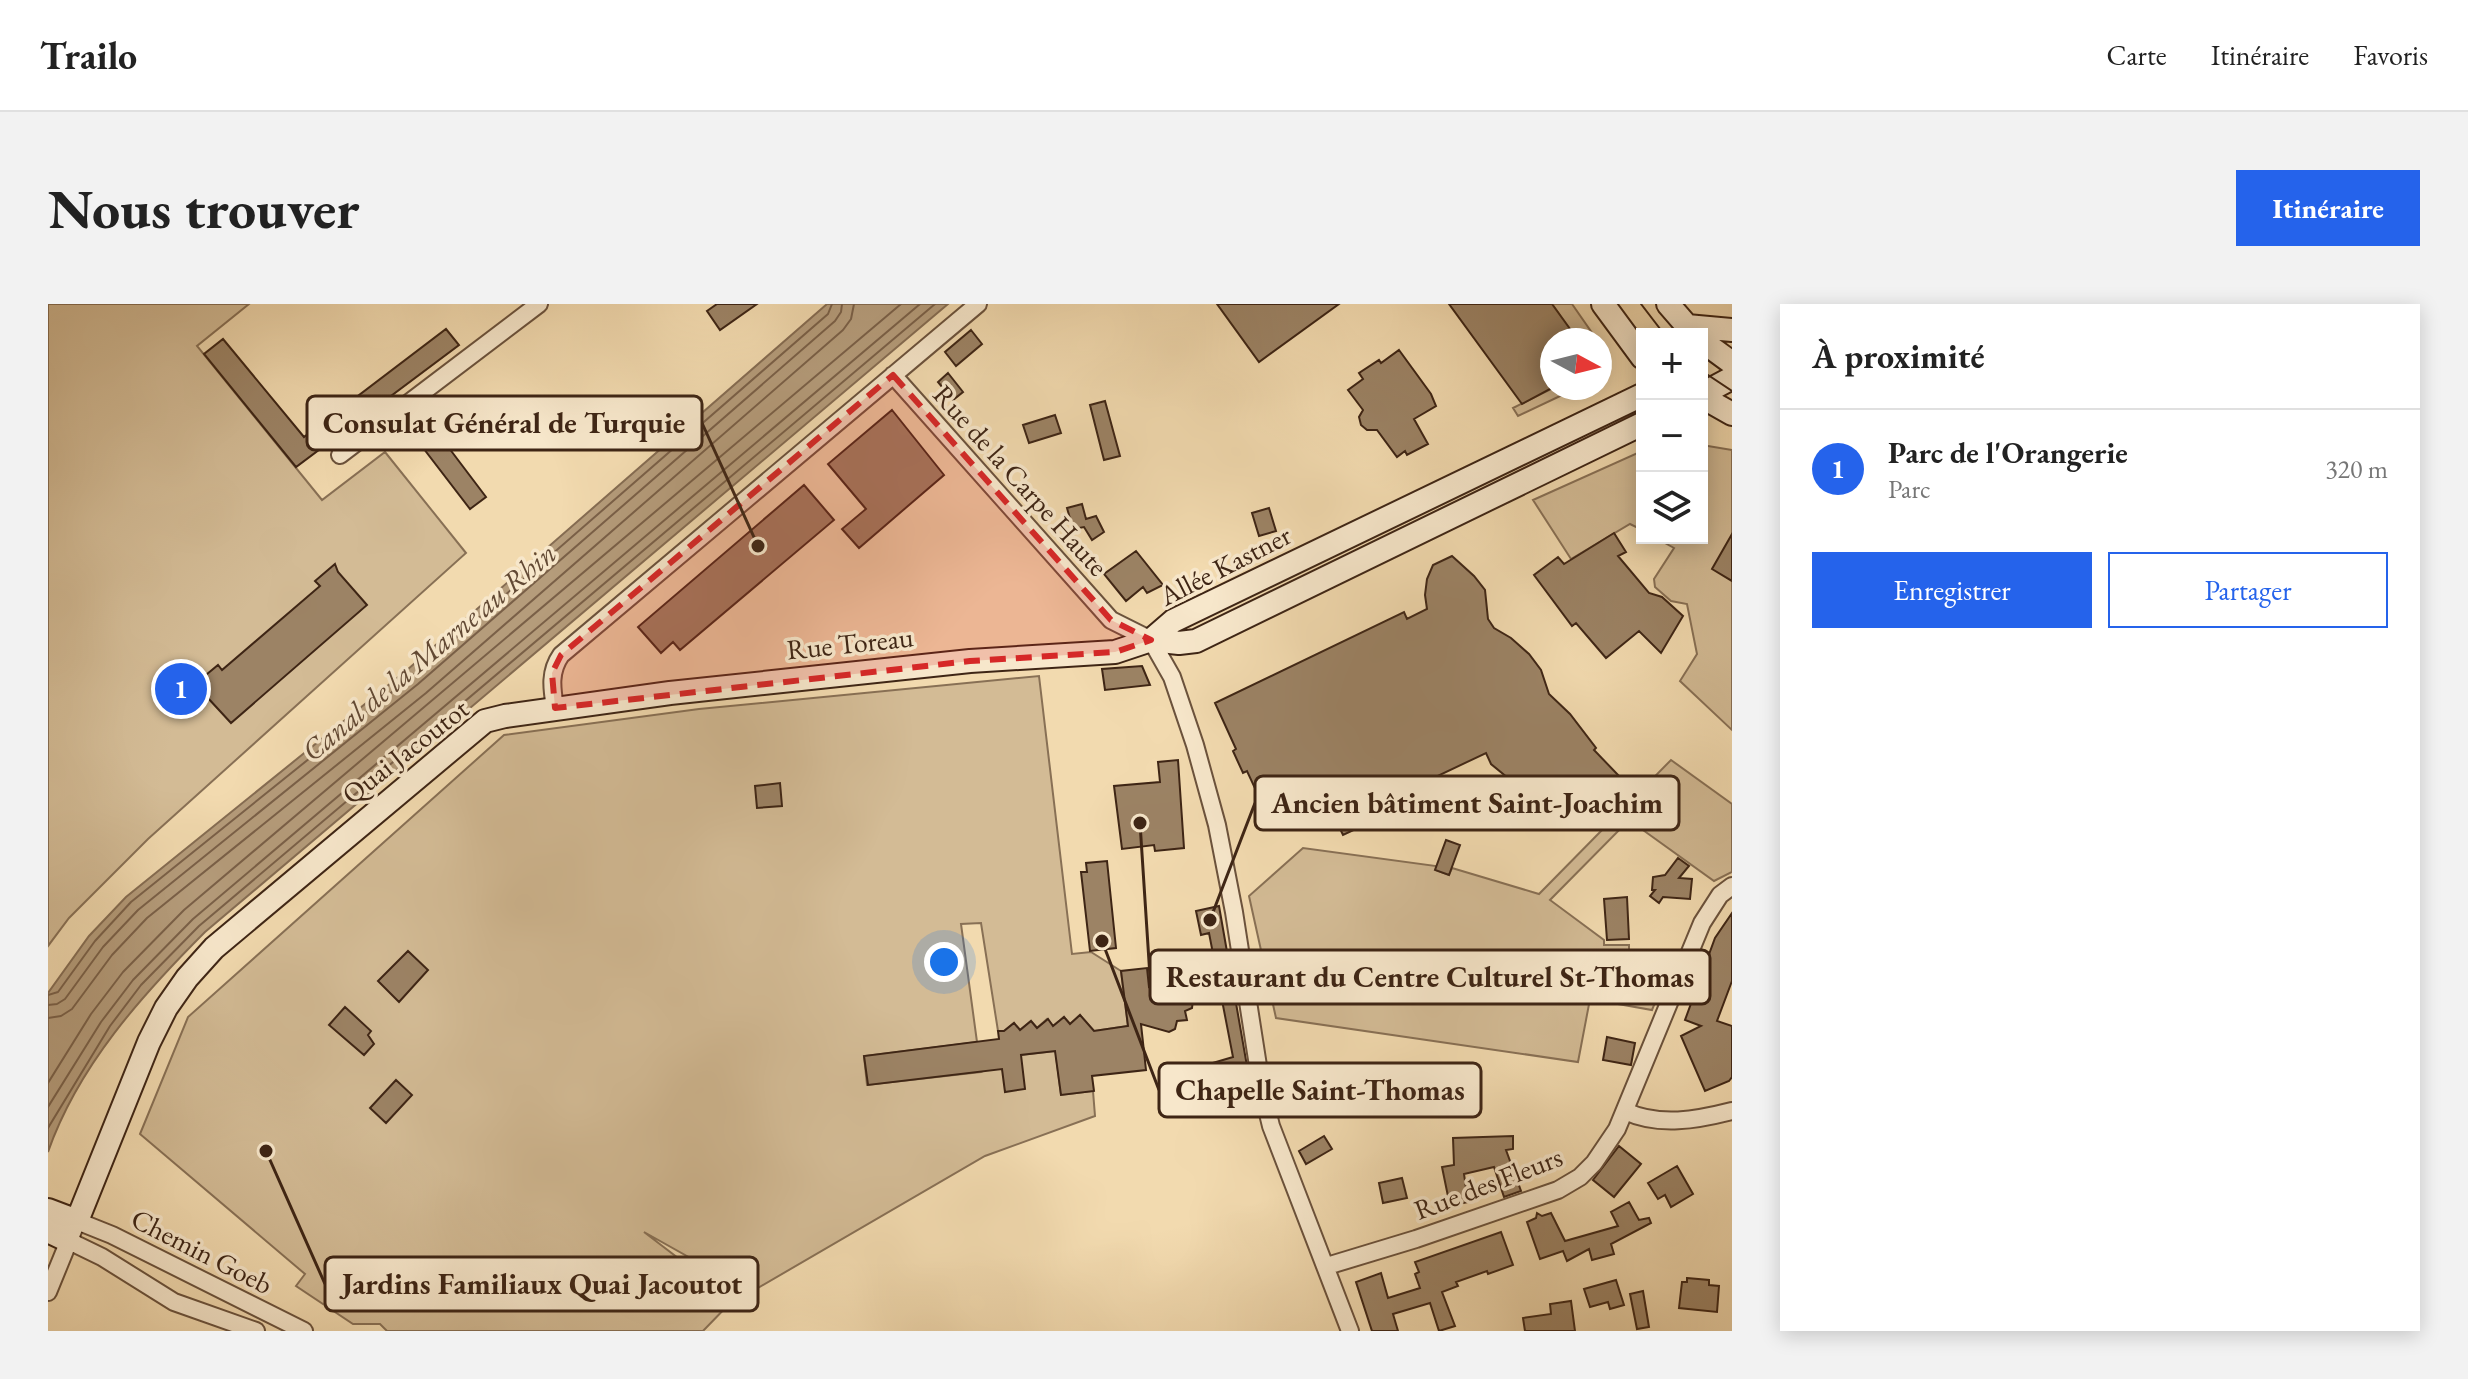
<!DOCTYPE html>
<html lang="fr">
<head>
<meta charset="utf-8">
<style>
	body { margin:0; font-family:"EB Garamond",serif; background:#f2f2f2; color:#222 }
	.controls { position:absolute; right:24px; top:24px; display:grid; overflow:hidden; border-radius:0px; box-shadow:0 4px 20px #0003 }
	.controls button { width:72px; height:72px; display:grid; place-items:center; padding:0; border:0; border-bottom:2px solid #e0e0e0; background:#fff; color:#222; font:40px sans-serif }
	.compass { position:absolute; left:1492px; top:24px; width:72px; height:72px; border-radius:50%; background:#fff; box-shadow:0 4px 20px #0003; rotate:97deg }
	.you { position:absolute; left:896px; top:658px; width:28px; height:28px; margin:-20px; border:6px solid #fff; border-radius:50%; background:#1a73e8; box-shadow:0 0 0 12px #1a73e833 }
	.badge { display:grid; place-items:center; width:52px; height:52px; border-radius:50%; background:#2563eb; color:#fff; font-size:26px; font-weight:700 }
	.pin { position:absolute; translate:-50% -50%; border:4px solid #fff; box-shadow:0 2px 8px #0006 }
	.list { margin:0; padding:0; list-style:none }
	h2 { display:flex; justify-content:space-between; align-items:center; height:104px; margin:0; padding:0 32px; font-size:34px }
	h2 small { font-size:26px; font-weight:400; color:#767676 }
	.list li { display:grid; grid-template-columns:52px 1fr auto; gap:24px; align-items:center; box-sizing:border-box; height:120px; padding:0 32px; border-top:2px solid #e0e0e0 }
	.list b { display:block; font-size:30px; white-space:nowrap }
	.list p { margin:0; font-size:26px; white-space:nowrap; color:#767676 }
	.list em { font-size:26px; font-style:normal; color:#767676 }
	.actions { display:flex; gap:16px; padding:24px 32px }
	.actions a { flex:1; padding:18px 0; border:2px solid #2563eb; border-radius:0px; text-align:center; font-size:28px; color:#2563eb }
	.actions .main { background:#2563eb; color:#fff }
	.icon { flex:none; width:44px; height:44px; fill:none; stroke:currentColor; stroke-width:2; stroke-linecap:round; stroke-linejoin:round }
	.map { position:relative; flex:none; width:1684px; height:1027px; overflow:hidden; border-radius:0px }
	header { display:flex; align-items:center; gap:48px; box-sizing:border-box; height:112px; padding:0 40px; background:#fff; border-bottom:2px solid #e0e0e0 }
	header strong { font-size:38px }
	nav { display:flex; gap:44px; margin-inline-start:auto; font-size:28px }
	.intro { display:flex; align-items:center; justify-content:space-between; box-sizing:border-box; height:192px; padding:0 48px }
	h1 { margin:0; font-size:56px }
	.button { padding:20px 36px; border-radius:0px; background:#2563eb; color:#fff; font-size:28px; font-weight:700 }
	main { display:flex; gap:48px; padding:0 48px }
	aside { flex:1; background:#fff; border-radius:0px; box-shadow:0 4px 20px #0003 }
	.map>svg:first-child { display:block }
</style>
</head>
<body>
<header>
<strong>Trailo</strong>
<nav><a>Carte</a><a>Itinéraire</a><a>Favoris</a></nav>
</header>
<div class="intro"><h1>Nous trouver</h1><a class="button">Itinéraire</a></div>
<main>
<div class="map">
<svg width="1684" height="1027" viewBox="0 0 1684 1027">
	<rect width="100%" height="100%" fill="#f2daaf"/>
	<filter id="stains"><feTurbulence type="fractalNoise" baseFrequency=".0025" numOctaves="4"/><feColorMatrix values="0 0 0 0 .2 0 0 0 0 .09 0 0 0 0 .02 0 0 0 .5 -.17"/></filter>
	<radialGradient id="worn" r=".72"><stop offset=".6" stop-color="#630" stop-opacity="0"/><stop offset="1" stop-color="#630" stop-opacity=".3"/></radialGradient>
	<path fill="#d3bb95" stroke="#887055" stroke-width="2" d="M 0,0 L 201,0 L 149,42 L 274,196 L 337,148 L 418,249 L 100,535 L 21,614 L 0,642 Z
		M 1504,0 L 1524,0 L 1549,36 L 1529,36 Z
		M 1505,84 L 1529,84 L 1470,112 L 1465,104 Z
		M 1654,141 L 1684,146 L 1684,426 L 1632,377 L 1649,350 L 1639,300 L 1623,297 L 1607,283 L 1606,275 L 1626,244 L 1608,234 L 1654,234 Z
		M 1594,147 L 1594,226 L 1582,220 L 1523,255 L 1485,196 Z
		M 991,372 L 1024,650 L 1043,648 L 1073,667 L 1080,722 L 1046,727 L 1032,711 L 1022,720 L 1016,713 L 1005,722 L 999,715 L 989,724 L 983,717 L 972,726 L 966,719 L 956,727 L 950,727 L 933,619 L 913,620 L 929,738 L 816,752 L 819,781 L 933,768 L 971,751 L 1017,746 L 1008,752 L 1013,791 L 1045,787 L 1047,812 L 937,852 L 703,988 L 596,928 L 685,996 L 655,1027 L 339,1027 L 332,1020 L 305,1020 L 248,982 L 257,970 L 92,830 L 140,713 L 456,431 L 651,405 Z
		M 1623,456 L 1684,500 L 1684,568 L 1666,577 L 1581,516 L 1502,596 L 1556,636 L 1556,641 L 1581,641 L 1581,649 L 1626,652 L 1604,706 L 1542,695 L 1530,758 L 1228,714 L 1201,592 L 1255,544 L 1388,562 L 1388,566 L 1401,571 L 1404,564 L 1491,590 Z"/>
	<path fill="#b59c7b" stroke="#856c52" stroke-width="2" d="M 779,0 L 900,0 L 157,628 C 94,691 30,762 0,848 L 0,689 L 41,632 L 78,593 L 359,366 Z"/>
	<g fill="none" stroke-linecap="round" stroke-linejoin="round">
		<path stroke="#7a6048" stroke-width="2" d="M 0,691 L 10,688 L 47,637 L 83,598 L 364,372 L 780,10 L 784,0
			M 0,701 L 9,700 L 17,695 L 55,643 L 90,606 L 370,380 L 787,17 L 793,8 L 794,0
			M 0,714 L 13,712 L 24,705 L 64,651 L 99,614 L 378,389 L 795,26 L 803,15 L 806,0
			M 0,779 L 43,710 L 75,668 L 136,606 L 853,0
			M 0,803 L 53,718 L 85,676 L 145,615 L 872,0
			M 0,824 L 62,722 L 93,681 L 151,622 L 887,0"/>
	</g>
	<path fill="#9c8365" stroke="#3e2515" stroke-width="2" d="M 669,0 L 709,0 L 672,26 L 659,7 Z
		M 1169,0 L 1291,0 L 1211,58 Z
		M 1401,0 L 1504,0 L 1530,36 L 1504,36 L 1504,84 L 1474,100 Z
		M 398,25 L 411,41 L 248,163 L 156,50 L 175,35 L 256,133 L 276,117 L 274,113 L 287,103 L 290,107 Z
		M 923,26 L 934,40 L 908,62 L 897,48 Z
		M 1351,46 L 1383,90 L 1388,102 L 1366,115 L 1380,140 L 1359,151 L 1357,147 L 1349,153 L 1329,126 L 1319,126 L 1313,121 L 1311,113 L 1315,106 L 1300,86 L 1315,75 L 1311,69 L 1331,56 L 1333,59 Z
		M 900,69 L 915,88 L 905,96 L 890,78 Z
		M 1057,97 L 1072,152 L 1056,156 L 1042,101 Z
		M 844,106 L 896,171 L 811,244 L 794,225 L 818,205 L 780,160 Z
		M 373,107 L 438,193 L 422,205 L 356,119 Z
		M 1007,111 L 1013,129 L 981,139 L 975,121 Z
		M 756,181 L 786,216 L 632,346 L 625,338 L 613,349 L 590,323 Z
		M 1034,200 L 1038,215 L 1048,212 L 1056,228 L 1044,236 L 1036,223 L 1025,225 L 1019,204 Z
		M 1221,204 L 1228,227 L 1211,232 L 1204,209 Z
		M 1566,229 L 1578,248 L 1570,252 L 1601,289 L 1614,293 L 1635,312 L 1613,349 L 1591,327 L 1558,354 L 1528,319 L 1524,322 L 1486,271 L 1510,253 L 1516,260 Z
		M 1684,230 L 1684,277 L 1664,265 Z
		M 1088,247 L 1115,281 L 1099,289 L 1095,283 L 1078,297 L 1056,270 Z
		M 1404,252 L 1426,272 L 1437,286 L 1440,315 L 1446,324 L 1463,334 L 1481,350 L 1493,366 L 1501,390 L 1522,410 L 1548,444 L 1546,446 L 1572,473 L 1523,519 L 1501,502 L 1499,506 L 1443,460 L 1438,449 L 1318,506 L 1323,518 L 1295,531 L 1272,483 L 1218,508 L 1199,467 L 1195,469 L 1185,447 L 1188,445 L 1167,399 L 1356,308 L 1359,315 L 1379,305 L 1377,291 L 1379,275 L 1385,261 Z
		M 287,260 L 290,268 L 319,301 L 183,419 L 147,380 L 170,361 L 174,366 L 272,282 L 267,277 Z
		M 1094,362 L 1102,381 L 1057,386 L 1054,365 Z
		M 1130,456 L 1136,544 L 1107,547 L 1106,541 L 1074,545 L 1066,482 L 1112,478 L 1110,458 Z
		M 732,479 L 734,502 L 709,504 L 707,482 Z
		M 1398,536 L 1412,541 L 1401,571 L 1387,566 Z
		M 1630,554 L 1641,562 L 1631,574 L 1644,575 L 1642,595 L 1615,593 L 1611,599 L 1602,592 L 1607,586 L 1604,586 L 1605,573 L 1617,571 Z
		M 1059,557 L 1068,644 L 1042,647 L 1033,568 L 1039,568 L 1038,559 Z
		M 1579,593 L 1581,635 L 1559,636 L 1556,595 Z
		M 1171,602 L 1199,762 L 1118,787 L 1114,774 L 1185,753 L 1161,629 L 1153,631 L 1148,607 Z
		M 1684,609 L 1684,677 L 1669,717 L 1684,722 L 1684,773 L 1681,777 L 1657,787 L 1633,732 L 1653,722 L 1637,716 L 1667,634 Z
		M 360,647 L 380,666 L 351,698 L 330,677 Z
		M 1099,664 L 1101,683 L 1134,678 L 1135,688 L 1142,690 L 1145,696 L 1144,704 L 1137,707 L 1139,716 L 1129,717 L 1127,725 L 1121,728 L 1093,720 L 1098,766 L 1044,772 L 1046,787 L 1013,791 L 1007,747 L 973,751 L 977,785 L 957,788 L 954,765 L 820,781 L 816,752 L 951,735 L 950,727 L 956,727 L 966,719 L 972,726 L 983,717 L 989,724 L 1000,715 L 1005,722 L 1016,713 L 1022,720 L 1032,711 L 1046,727 L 1080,722 L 1073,667 Z
		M 297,703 L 323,727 L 320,731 L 326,740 L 316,751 L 281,721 Z
		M 1559,733 L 1587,739 L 1583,761 L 1555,756 Z
		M 348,776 L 364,791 L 338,819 L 322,804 Z
		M 1276,832 L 1284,845 L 1258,860 L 1251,847 Z
		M 1465,832 L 1465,845 L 1458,846 L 1473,887 L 1456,893 L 1446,863 L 1416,870 L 1420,898 L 1402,902 L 1394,863 L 1406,861 L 1405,834 Z
		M 1571,842 L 1593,860 L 1566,893 L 1545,876 Z
		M 1629,862 L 1645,890 L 1623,903 L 1617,891 L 1610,895 L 1600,879 Z
		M 1354,874 L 1359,894 L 1335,899 L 1331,879 Z
		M 1581,898 L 1591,916 L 1601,914 L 1603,919 L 1563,940 L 1566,950 L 1544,956 L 1541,945 L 1519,957 L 1515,947 L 1492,955 L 1479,918 L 1488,914 L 1489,909 L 1494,912 L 1503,909 L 1517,937 L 1570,922 L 1563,908 Z
		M 1453,928 L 1465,961 L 1440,970 L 1439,967 L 1408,978 L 1410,982 L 1394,988 L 1407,1022 L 1391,1027 L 1382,999 L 1345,1010 L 1350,1027 L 1324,1027 L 1308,978 L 1333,969 L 1340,994 L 1372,984 L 1367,970 L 1371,968 L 1367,958 Z
		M 1639,974 L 1661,976 L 1661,981 L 1671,982 L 1669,1008 L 1631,1004 L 1634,978 L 1639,978 Z
		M 1568,976 L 1576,1001 L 1562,1005 L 1560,998 L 1542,1003 L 1536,985 Z
		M 1595,987 L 1601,1023 L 1589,1025 L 1582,990 Z
		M 1523,997 L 1527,1027 L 1477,1027 L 1475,1014 L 1503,1010 L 1502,1000 Z"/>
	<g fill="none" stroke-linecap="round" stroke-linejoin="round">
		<defs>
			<path id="minor" d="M 845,71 L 1063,316 L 1103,336 L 1124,373 L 1147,441 L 1169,521 L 1186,608 L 1213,781 L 1223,822 L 1302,1027
				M 292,151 L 491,0
				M 507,404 C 504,385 501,368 513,351 L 930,0
				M 1577,807 C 1611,823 1649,816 1684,807
				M 21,937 L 54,953 L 126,998 L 208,1027
				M 1279,962 L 1368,935 L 1510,886 L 1532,873 L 1546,859 L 1569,825 L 1654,619 L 1672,591 L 1684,582
				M 0,988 L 29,917 L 64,931 L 256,1027"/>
			<path id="secondary" d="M 1555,0 L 1594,53
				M 1620,0 L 1646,30
				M 1639,22 L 1684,26
				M 1654,37 L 1684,59
				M 1654,90 L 1684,74
				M 1654,93 L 1684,110
				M 1103,336 L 1131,339 L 1148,337 L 1594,120
				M 0,906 L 29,917 L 101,738 L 118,704 L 139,674 L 166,644 L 437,417 L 457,412 L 622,389 L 922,357 L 1067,348 L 1103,336 L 1125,317 L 1594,91
				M 0,927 L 21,937"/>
		</defs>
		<use href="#minor" stroke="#6b523c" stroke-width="20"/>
		<use href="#secondary" stroke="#3e2515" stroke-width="26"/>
		<use href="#minor" stroke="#f7e7cb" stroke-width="16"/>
		<use href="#secondary" stroke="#f7e7cb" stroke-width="22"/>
		<path stroke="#3e2515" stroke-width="2" d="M 1593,0 L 1616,30
			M 1654,67 L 1684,87"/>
	</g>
	<path fill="#d62828" fill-opacity="0.2" stroke="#d62828" stroke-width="6" stroke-dasharray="16 10" stroke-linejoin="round" d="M 845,71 L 1063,316 L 1103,336 L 1067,348 L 922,357 L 507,404 L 504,369 L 513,351 Z"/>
	<g text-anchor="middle" stroke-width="7" stroke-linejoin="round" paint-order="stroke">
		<g font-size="28" fill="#3e2515" stroke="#f7e7cb">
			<text transform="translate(973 176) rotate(48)" y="10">Rue de la Carpe Haute</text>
			<text transform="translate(1177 261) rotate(-27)" y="10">Allée Kastner</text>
			<text transform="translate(802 339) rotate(-6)" y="10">Rue Toreau</text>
			<text transform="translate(357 447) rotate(-38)" y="10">Quai Jacoutot</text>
			<text transform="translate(1440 879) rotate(-21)" y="10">Rue des Fleurs</text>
			<text transform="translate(154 947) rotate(27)" y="10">Chemin Goeb</text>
		</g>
		<g font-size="30" font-style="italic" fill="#624934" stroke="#f7e7cb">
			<text transform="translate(381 348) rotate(-40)" y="10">Canal de la Marne au Rhin</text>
		</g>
	</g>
	<path fill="none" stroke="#3e2515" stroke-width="3" d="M710 242L654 119M1162 616L1207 499M1092 519L1102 673M1054 637L1111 786M218 847L277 980"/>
	<g fill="#3e2515" stroke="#f7e7cb" stroke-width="3">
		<circle cx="710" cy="242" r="8"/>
		<circle cx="1162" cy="616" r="8"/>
		<circle cx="1092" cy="519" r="8"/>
		<circle cx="1054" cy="637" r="8"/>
		<circle cx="218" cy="847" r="8"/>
	</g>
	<g fill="#f7e7cb" stroke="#3e2515" stroke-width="3">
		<rect x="259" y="92" width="395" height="54" rx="8"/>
		<rect x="1207" y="472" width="424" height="54" rx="8"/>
		<rect x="1102" y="646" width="560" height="54" rx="8"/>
		<rect x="1111" y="759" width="322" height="54" rx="8"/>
		<rect x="277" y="953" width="433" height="54" rx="8"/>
	</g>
	<g font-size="30" text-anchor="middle" font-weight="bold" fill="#3e2515">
		<text x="456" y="129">Consulat Général de Turquie</text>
		<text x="1419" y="509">Ancien bâtiment Saint-Joachim</text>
		<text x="1382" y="683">Restaurant du Centre Culturel St-Thomas</text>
		<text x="1272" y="796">Chapelle Saint-Thomas</text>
		<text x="494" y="990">Jardins Familiaux Quai Jacoutot</text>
	</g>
	<rect width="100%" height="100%" filter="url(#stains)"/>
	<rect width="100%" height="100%" fill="url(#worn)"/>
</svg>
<div class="controls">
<button>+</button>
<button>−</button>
<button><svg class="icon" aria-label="layers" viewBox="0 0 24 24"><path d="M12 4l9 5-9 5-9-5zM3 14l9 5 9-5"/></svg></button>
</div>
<svg class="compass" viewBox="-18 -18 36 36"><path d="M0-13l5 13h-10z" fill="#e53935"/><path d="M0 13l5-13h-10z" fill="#767676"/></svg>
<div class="you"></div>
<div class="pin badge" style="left:133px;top:385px">1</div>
</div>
<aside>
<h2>À proximité<small></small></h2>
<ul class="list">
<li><span class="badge">1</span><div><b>Parc de l'Orangerie</b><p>Parc</p></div><em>320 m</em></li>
</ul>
<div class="actions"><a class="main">Enregistrer</a><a>Partager</a></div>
</aside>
</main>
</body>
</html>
